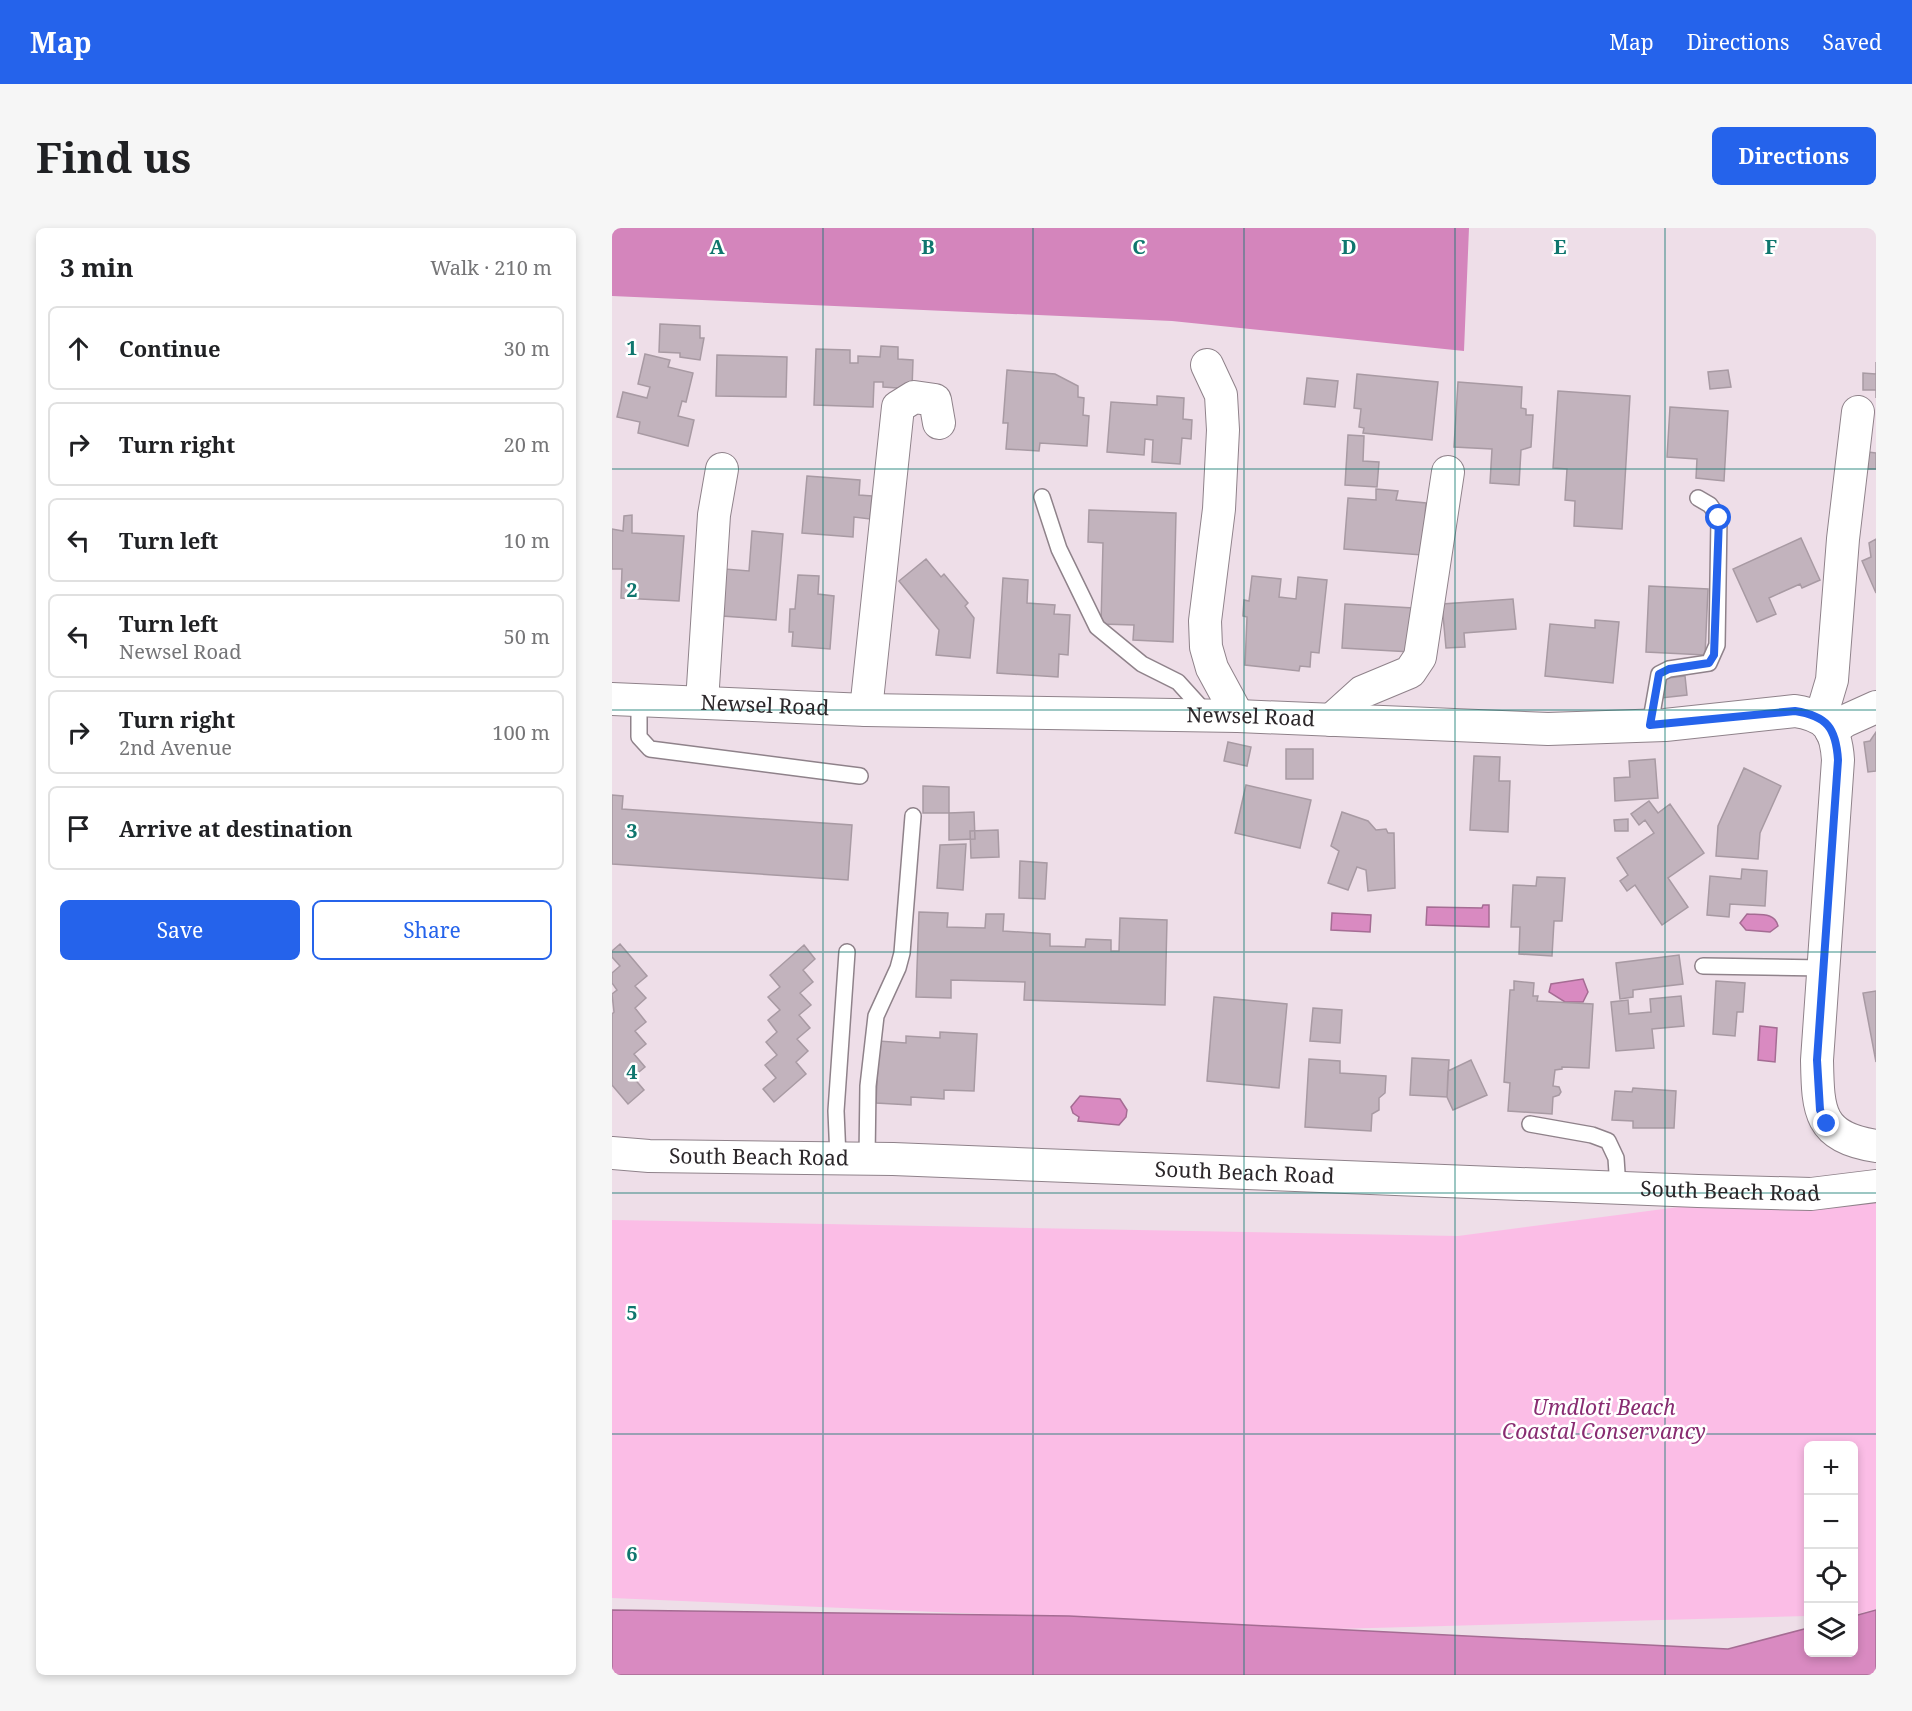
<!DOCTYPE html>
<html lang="en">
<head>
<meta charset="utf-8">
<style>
	body { margin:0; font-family:"Noto Serif",serif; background:#f6f6f6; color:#202124 }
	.controls { position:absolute; right:18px; bottom:18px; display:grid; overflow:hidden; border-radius:9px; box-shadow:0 3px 9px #0003 }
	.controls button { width:54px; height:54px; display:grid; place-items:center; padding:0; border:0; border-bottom:2px solid #e0e0e0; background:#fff; color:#202124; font:30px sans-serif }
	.stop { position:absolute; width:18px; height:18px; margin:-14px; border:4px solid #2563eb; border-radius:50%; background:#fff }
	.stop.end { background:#2563eb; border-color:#fff; box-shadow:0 2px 6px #0008 }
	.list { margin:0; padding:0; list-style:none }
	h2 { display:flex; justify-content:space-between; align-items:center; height:78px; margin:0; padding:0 24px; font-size:26px }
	h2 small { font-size:20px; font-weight:400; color:#757577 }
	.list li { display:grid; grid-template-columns:39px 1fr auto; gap:18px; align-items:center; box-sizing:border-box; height:84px; margin:0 12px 12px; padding:0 12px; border:2px solid #e0e0e0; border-radius:9px }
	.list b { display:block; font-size:22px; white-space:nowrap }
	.list p { margin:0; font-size:20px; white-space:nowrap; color:#757577 }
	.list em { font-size:20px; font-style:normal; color:#757577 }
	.actions { display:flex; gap:12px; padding:18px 24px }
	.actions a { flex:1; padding:14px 0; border:2px solid #2563eb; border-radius:9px; text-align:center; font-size:21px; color:#2563eb }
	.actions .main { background:#2563eb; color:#fff }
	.icon { flex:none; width:33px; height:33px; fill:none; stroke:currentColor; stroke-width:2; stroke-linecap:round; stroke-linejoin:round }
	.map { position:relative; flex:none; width:1264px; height:1447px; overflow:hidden; border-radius:9px }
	header { display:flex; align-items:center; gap:36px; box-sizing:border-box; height:84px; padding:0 30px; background:#2563eb; color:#fff }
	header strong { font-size:28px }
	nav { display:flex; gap:33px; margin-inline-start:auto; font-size:21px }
	.intro { display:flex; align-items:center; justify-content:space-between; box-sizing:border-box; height:144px; padding:0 36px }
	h1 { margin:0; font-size:42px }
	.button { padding:15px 27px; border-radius:9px; background:#2563eb; color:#fff; font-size:21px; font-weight:700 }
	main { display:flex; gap:36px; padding:0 36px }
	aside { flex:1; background:#fff; border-radius:9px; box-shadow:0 3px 9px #0003 }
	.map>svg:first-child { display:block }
</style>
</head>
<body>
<header>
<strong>Map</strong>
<nav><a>Map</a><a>Directions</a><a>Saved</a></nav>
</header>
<div class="intro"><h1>Find us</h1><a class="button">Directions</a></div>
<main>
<aside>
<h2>3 min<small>Walk · 210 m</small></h2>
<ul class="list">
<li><svg class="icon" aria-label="ahead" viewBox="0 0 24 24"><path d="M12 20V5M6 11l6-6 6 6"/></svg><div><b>Continue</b></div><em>30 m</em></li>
<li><svg class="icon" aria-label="right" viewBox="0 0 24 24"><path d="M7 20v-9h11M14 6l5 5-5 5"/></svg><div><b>Turn right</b></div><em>20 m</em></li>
<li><svg class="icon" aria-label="left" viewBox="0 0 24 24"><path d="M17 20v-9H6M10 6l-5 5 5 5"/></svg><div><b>Turn left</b></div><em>10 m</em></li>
<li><svg class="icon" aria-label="left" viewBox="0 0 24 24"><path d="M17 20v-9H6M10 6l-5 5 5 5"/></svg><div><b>Turn left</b><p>Newsel Road</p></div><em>50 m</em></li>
<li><svg class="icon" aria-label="right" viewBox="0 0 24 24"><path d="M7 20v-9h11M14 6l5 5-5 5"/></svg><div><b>Turn right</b><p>2nd Avenue</p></div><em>100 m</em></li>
<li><svg class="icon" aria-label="arrive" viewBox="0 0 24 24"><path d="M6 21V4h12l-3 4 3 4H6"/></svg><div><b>Arrive at destination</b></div></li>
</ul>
<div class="actions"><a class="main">Save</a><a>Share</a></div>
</aside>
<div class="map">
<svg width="1264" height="1447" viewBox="0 0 1264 1447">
	<rect width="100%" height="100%" fill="#eedee8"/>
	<path fill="#fbbde6" d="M 1264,953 L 1264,1381 L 1242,1387 L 1242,1218 L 1196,1218 L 1196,1388 L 724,1401 L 0,1370 L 0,992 L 846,1008 Z"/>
	<path fill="#d485bc" d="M 0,0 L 857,0 L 852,123 L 560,93 L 0,68 Z"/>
	<path fill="#d98ac1" stroke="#a56c93" stroke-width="1.5" d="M 871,677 L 877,677 L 877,699 L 814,697 L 815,679 L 870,680 Z
		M 720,685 L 759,687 L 758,704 L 719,702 Z
		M 1135,686 C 1148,687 1163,684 1166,698 L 1158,704 L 1134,702 L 1128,695 Z
		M 971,751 L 976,764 L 971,774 L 953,774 L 937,764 L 939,756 Z
		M 1148,798 L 1165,800 L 1163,834 L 1146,832 Z
		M 468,868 L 508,871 L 515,882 L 514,889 L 507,897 L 466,893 L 467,889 L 461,885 L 459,879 Z
		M 0,1382 L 457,1388 L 1116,1421 L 1196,1400 L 1196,1424 L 1242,1424 L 1242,1388 L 1264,1382 L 1264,1447 L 0,1447 Z"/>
	<path fill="#c2b3bd" stroke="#a89aa3" stroke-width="1.5" d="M 48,96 L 88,98 L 88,110 L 92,110 L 88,132 L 68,129 L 68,125 L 47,124 Z
		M 269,118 L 286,119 L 286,131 L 301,132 L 300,161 L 271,159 L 271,154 L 262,154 L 261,179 L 202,177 L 204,121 L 238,122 L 238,135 L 246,135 L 246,128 L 268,129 Z
		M 33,126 L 58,132 L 56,139 L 81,145 L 74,174 L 70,173 L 66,188 L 82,192 L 76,218 L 26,205 L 28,194 L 5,189 L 11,164 L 35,170 L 38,159 L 26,156 Z
		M 105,127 L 175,129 L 174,169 L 104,168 Z
		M 1264,134 L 1264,170 L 1264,162 L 1251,162 L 1251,145 L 1264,146 Z
		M 395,142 L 443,146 L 466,158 L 466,169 L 472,170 L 471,187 L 477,188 L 475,218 L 428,215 L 427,223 L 394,221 L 396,195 L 391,195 Z
		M 1116,142 L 1119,159 L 1098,161 L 1096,144 Z
		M 745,146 L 826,154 L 820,212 L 751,205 L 752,200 L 747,199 L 749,181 L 742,180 Z
		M 695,150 L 726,153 L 723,179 L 692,176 Z
		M 846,154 L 910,159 L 909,180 L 914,181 L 914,187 L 921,187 L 919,219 L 909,222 L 907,257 L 878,255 L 880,221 L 842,219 Z
		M 946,163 L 1018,168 L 1010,301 L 962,298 L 963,273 L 953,272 L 955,241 L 941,240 Z
		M 545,168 L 572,170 L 571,191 L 580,192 L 579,211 L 570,210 L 568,236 L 540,234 L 541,212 L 533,211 L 532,227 L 495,224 L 499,174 L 545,177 Z
		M 1058,179 L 1116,183 L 1112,253 L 1084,250 L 1085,231 L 1055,229 Z
		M 736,207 L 752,208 L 751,233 L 767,234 L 765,259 L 733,257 Z
		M 1256,224 L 1264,225 L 1264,241 L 1256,241 Z
		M 195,248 L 248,252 L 247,267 L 260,268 L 258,291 L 242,289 L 241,309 L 190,305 Z
		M 764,261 L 786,263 L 784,272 L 814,275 L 810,327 L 732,321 L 736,270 L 764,272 Z
		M 477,282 L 564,285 L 561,414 L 521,412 L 522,397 L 489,396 L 491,315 L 476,314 Z
		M 20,287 L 20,305 L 72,308 L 67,373 L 9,370 L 10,341 L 0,341 L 0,301 L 11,303 L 12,288 Z
		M 140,303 L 171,306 L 164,392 L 110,388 L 113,341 L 137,343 Z
		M 1189,310 L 1208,352 L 1190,360 L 1188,356 L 1157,370 L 1164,386 L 1145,394 L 1121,341 Z
		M 1264,311 L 1264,365 L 1250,333 L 1259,329 L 1257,315 Z
		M 314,331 L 329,349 L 332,346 L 356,375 L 353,378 L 362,390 L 358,430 L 324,427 L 327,402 L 287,353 Z
		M 186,347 L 207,348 L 206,366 L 222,368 L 218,421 L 180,418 L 181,404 L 177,404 L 178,381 L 183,381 Z
		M 640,348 L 669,351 L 667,369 L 684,371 L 686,349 L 715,352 L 707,425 L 699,424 L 698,439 L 688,438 L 687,443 L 633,437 L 635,389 L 631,388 L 632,372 L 637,373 Z
		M 391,350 L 416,352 L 415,375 L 443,377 L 442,386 L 458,387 L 456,427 L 447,426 L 446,449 L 385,445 Z
		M 1037,358 L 1096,361 L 1093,427 L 1034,424 Z
		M 901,371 L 904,401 L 852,405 L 853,419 L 834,420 L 830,376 Z
		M 733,376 L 801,380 L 799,424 L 730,420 Z
		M 983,392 L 1007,394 L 1001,455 L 933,448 L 938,396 L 983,400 Z
		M 1073,448 L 1075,467 L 1049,470 L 1047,451 Z
		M 1264,504 L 1264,543 L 1256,544 L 1252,514 L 1258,513 Z
		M 616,514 L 639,519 L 635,538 L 612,533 Z
		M 674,521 L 701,521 L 701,551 L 674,551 Z
		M 862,528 L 888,529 L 887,553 L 898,553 L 896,604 L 858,602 Z
		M 1043,531 L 1046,570 L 1003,573 L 1002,550 L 1018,549 L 1017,533 Z
		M 1132,540 L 1169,558 L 1148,605 L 1146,631 L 1104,628 L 1106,598 Z
		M 634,557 L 699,572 L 688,620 L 623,605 Z
		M 311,558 L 337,559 L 337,585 L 311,585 Z
		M 0,567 L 11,568 L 10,581 L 240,597 L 236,652 L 0,636 Z
		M 1037,573 L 1046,585 L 1058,576 L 1092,625 L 1056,650 L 1076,679 L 1050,697 L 1023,657 L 1015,663 L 1008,653 L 1016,647 L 1005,630 L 1042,605 L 1033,592 L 1027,597 L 1019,586 Z
		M 362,584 L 363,611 L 337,612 L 337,585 Z
		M 730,584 L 756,593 L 764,602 L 774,601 L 776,605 L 782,605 L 783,660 L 756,663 L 754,642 L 745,639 L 736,662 L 716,655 L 727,623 L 719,618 Z
		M 1016,591 L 1016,603 L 1003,603 L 1002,592 Z
		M 386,602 L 387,629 L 359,630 L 358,603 Z
		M 354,616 L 351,662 L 325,660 L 328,617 Z
		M 408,633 L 435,635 L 433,671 L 407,670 Z
		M 1130,641 L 1155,643 L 1153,678 L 1118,676 L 1117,689 L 1095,687 L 1098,648 L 1129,651 Z
		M 925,649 L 953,650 L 950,693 L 942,693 L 940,728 L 907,726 L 908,699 L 899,699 L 901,657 L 924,658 Z
		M 307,684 L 336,685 L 335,699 L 373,700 L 374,686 L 392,686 L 391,703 L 438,706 L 438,718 L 473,719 L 474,711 L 499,712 L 499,723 L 507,723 L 508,690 L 555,692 L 553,777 L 412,772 L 413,754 L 339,752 L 339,770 L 304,769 Z
		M 8,716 L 35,748 L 23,758 L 34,770 L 23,780 L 34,794 L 23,803 L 34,816 L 22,826 L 33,839 L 21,849 L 32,862 L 16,876 L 0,857 L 0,786 L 2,784 L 0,766 L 5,762 L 0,755 L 0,745 L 8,738 L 0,729 L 0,723 Z
		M 192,717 L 203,731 L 191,742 L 201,754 L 188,765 L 199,777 L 187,787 L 198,800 L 185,811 L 196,823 L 184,834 L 194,846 L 162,874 L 151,861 L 164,850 L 153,837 L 165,827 L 154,814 L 165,804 L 156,792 L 168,782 L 156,769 L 168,759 L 158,747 Z
		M 1067,727 L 1071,756 L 1021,762 L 1021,769 L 1008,771 L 1004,735 Z
		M 902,753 L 922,755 L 921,768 L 926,768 L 925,773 L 981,776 L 977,840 L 950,839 L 950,841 L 943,842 L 941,858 L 947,859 L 949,864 L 947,867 L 941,869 L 940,886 L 896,883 L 898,855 L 892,854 L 898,762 L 902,762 Z
		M 1104,753 L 1133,755 L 1131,784 L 1125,784 L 1123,808 L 1101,806 Z
		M 1264,763 L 1264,834 L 1251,765 Z
		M 1069,768 L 1072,798 L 1040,801 L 1042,820 L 1004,823 L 999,774 L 1016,772 L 1017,786 L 1039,784 L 1038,771 Z
		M 602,769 L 675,776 L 667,860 L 595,853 Z
		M 701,780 L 730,782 L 728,815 L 698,813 Z
		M 328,804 L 365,806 L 362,863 L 332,862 L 332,871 L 299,869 L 299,877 L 264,875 L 267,813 L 294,815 L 294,808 L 328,810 Z
		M 800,830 L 837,832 L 835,869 L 798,867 Z
		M 697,831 L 728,833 L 728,845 L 774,848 L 773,865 L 767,870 L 767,882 L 760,886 L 759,903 L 693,899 Z
		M 859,832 L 875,867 L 841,882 L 835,869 L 836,843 Z
		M 1021,860 L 1064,863 L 1062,900 L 1021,900 L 1021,893 L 1000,892 L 1003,863 L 1020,864 Z"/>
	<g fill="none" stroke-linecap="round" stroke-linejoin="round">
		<defs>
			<path id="lane" d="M 430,269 L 447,321 L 485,399 L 530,436 L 566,454 L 595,486
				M 27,472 L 27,509 L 38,521 L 248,548
				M 1038,497 L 1047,446 L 1057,441 L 1097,435 L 1105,417 L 1107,290 L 1098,277 L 1086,270
				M 1091,738 L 1211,740
				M 918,896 L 980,907 L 996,913 L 1004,930 L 1006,960
				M 226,930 L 224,883 L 235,724
				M 255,930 L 256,858 L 264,788 L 286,740 L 290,725 L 301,588"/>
			<g id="street">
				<path d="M 595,137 L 609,167 L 611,202 L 607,281 L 593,393 L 594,419 L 600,440 L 626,488"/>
				<path id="s1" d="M 0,471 L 254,482 L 626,488 L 936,501 L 1053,497 L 1183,483 C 1215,488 1224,500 1226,532 L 1205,832 C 1206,883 1206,909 1264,918"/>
				<path d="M 90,474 L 102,287 L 110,241"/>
				<path d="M 254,482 L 286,179 L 302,169 L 323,172 L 327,195"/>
				<path d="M 1209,489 L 1220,452 L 1231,311 L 1246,184"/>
				<path d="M 719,492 L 750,464 L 798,444 L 808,429 L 836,244"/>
				<path d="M 1219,503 L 1233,493 L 1264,479"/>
				<path id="s2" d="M 0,925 L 37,928 L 281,931 L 1086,963 L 1199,966 L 1264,958"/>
			</g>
		</defs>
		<use href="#lane" stroke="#8f828a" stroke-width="18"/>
		<use href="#street" stroke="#8f828a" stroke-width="34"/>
		<use href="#lane" stroke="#fff" stroke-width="15"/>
		<use href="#street" stroke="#fff" stroke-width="32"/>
	</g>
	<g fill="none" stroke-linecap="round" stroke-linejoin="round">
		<path stroke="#2563eb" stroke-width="8" d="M 1107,290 L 1102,427 L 1097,435 L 1057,441 L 1047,446 L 1038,497 L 1183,483 C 1215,488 1224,500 1226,532 L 1205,832 L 1208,882 L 1215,896"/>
	</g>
	<path fill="none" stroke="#0f766e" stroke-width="1.5" stroke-opacity="0.55" d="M 211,0 L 211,1447M 421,0 L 421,1447M 632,0 L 632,1447M 843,0 L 843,1447M 1053,0 L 1053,1447M 0,241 L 1264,241M 0,482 L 1264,482M 0,724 L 1264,724M 0,965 L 1264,965M 0,1206 L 1264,1206"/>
	<g text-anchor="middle" stroke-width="5" stroke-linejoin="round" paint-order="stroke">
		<g font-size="21" fill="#2b2629" stroke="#fff">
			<text dy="7" stroke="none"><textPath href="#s1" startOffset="153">Newsel Road</textPath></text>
			<text dy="7" stroke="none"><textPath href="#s1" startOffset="639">Newsel Road</textPath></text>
			<text dy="7" stroke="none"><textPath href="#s2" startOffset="147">South Beach Road</textPath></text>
			<text dy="7" stroke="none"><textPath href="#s2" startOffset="633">South Beach Road</textPath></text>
			<text dy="7" stroke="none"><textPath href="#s2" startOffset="1119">South Beach Road</textPath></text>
		</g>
		<g font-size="21" font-style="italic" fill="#882c71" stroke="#fff">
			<text x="992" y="1187">Umdloti Beach<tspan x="992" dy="24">Coastal Conservancy</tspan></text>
		</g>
	</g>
	<g font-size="20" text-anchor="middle" font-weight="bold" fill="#0f766e" stroke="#fff" stroke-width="5" stroke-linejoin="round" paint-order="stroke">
		<text x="105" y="26">A</text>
		<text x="316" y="26">B</text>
		<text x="527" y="26">C</text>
		<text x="737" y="26">D</text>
		<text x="948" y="26">E</text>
		<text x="1159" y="26">F</text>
		<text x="20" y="127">1</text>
		<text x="20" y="369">2</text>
		<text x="20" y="610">3</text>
		<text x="20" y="851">4</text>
		<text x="20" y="1092">5</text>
		<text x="20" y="1333">6</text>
	</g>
</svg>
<div class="controls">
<button>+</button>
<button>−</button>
<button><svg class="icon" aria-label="locate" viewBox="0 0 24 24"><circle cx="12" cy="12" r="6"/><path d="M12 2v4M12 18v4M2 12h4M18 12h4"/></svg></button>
<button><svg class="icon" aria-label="layers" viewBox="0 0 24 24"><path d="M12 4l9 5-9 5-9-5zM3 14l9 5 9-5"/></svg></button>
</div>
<div class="stop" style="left:1107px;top:290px"></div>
<div class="stop end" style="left:1215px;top:896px"></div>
</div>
</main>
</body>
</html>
